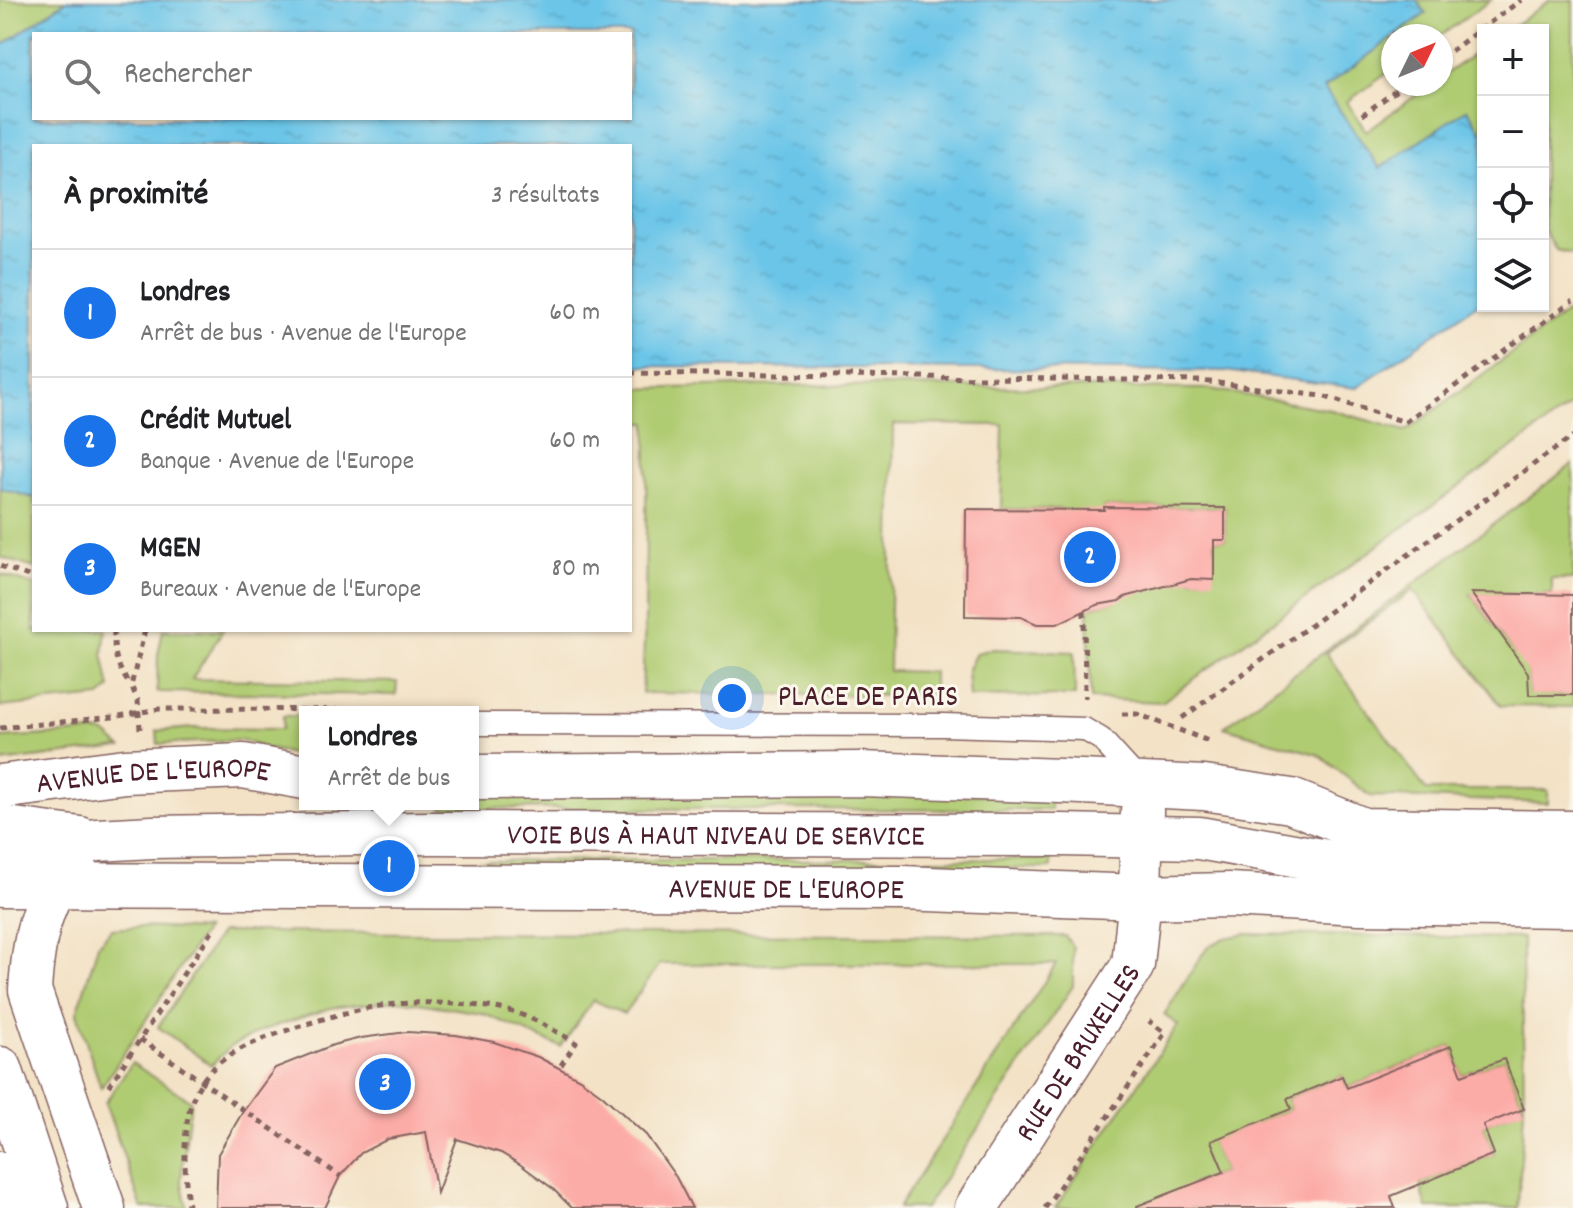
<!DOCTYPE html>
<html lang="fr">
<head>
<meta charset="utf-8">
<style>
	body { margin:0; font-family:Dekko,sans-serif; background:#f6f6f6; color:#202124 }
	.controls { position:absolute; right:24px; top:24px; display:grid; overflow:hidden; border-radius:0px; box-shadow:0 2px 6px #0004 }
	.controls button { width:72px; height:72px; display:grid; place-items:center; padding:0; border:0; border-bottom:2px solid #e0e0e0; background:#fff; color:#202124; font:40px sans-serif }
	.compass { position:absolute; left:1381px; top:24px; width:72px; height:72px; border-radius:50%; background:#fff; box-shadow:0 2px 6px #0004; rotate:47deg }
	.you { position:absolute; left:732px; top:698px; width:28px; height:28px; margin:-20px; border:6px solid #fff; border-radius:50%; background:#1a73e8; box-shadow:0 0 0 12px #1a73e833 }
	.badge { display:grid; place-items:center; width:52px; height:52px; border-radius:50%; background:#1a73e8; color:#fff; font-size:26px; font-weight:700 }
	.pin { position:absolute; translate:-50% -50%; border:4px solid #fff; box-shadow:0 2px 8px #0006 }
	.popup { position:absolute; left:299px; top:706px; width:180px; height:104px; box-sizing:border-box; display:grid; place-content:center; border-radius:0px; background:#fff; filter:drop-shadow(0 2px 6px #0005); font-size:26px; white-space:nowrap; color:#757577 }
	.popup b { font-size:30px; color:#202124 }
	.popup::after { content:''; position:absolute; left:50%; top:100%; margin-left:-16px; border:16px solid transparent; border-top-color:#fff }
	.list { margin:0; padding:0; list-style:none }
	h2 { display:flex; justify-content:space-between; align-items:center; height:104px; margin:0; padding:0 32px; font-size:34px }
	h2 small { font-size:26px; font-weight:400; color:#757577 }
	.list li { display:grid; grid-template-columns:52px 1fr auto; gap:24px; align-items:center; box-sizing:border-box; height:128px; padding:0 32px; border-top:2px solid #e0e0e0 }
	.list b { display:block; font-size:30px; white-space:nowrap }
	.list p { margin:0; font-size:26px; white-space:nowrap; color:#757577 }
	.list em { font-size:26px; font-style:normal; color:#757577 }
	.icon { flex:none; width:44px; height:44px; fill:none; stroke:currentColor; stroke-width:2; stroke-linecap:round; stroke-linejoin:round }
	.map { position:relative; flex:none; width:1573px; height:1208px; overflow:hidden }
	.search { position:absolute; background:#fff; box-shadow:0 2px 6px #0004; left:32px; top:32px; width:600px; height:88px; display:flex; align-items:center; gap:20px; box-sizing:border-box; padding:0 28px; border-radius:0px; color:#757577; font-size:30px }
	.panel { position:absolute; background:#fff; box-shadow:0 2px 6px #0004; left:32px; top:144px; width:600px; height:488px; border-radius:0px }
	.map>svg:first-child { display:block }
</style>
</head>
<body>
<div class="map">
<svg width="1573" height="1208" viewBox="0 0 1573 1208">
	<defs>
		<pattern id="water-ripples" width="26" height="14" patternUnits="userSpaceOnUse" patternTransform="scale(2)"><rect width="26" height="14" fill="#6ac5e8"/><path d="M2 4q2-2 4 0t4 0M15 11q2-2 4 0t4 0" fill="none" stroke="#5da9c7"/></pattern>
	</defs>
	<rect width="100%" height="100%" fill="#fbf7ec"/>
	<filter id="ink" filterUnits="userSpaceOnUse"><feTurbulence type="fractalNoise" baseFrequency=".0125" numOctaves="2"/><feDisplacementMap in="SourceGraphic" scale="16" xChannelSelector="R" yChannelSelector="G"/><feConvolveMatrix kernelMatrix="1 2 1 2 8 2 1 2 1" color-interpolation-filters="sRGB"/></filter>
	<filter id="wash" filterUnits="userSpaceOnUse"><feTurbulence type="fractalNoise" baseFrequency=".006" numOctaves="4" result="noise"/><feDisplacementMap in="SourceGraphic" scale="32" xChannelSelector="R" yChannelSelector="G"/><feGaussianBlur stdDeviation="1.8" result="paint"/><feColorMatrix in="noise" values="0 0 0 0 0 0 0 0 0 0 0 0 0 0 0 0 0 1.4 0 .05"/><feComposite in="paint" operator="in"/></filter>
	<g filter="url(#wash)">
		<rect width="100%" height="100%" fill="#f3e2c6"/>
		<path fill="#b0cc73" stroke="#7d764f" stroke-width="2" d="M 0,0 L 67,0 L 0,47 Z
			M 1416,0 L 1491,0 L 1440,36 L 1395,36 L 1425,14 Z
			M 1550,0 L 1573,0 L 1573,254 L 1556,250 L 1543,229 L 1543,30 L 1508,30 Z
			M 1393,37 L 1393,69 L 1347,102 L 1366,131 L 1432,84 L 1441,84 L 1441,77 L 1483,48 L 1483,134 L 1467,109 L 1380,168 L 1324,88 Z
			M 1573,308 L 1573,404 L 1162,702 L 1091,699 L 1088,608 C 1115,598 1120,609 1133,579 L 1213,579 L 1214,540 L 1225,540 L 1225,508 L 1104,507 L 1104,532 L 1062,532 L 1062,509 L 1001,509 L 1003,425 L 893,424 L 889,671 L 933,672 L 933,696 L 642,693 L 645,621 L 647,423 L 630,422 L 630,389 L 786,385 L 1210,389 L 1331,410 L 1406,431 Z
			M 1573,464 L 1573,579 L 1552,579 L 1552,594 L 1471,594 L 1515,654 L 1528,654 L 1529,694 L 1573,695 L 1573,707 L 1501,706 L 1413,590 L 1326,653 L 1426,790 L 1548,790 L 1548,803 L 1370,796 L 1319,755 L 1224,727 Z
			M 0,488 L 34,498 L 34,568 L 0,557 Z
			M 0,574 L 34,585 L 34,630 L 106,630 L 103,654 L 110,688 L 100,697 L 0,707 Z
			M 163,630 L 223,630 L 192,679 L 397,682 L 396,695 L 157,692 L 158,655 Z
			M 992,649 L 1074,652 L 1075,696 L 969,697 L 967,671 L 976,653 Z
			M 283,716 L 305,716 L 305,757 L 265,748 L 241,740 L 158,744 L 157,731 L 194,728 L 282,729 Z
			M 97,732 L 105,733 L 121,747 L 0,762 L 0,738 Z
			M 473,792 L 1051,795 L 1051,810 L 442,808 L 442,804 L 473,804 Z
			M 1051,859 L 1051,868 L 443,874 L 442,861 Z
			M 138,927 L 205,930 L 101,1088 L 77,1013 L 98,945 L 111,929 Z
			M 221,932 L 1065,936 L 1073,947 L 1073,986 L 925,1208 L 898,1208 L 1056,964 L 660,964 L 624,1014 L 593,1000 L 561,1047 L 482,1013 L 398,1000 L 331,1008 L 263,1030 L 231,1046 L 211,1065 L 158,1027 Z
			M 1247,934 L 1522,938 L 1524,1109 L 1518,1208 L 1427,1208 L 1420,1184 L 1494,1154 L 1483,1125 L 1524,1108 L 1504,1059 L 1462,1075 L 1451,1046 L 1347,1088 L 1342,1076 L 1287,1099 L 1291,1109 L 1212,1142 L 1224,1172 L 1191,1185 L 1208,1208 L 1055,1208 L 1178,1025 L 1164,1015 L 1207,947 L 1225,938 Z
			M 132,1063 L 191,1101 L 181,1179 L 187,1208 L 142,1208 L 105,1103 Z"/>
		<path fill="url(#water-ripples)" stroke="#5a728a" stroke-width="2" fill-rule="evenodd" d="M 67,0 L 1416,0 L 1426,13 L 1324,88 L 1380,168 L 1467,109 L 1483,134 L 1483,300 L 1356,388 L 1225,371 L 630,366 L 630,146 L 34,146 L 34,498 L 0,488 L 0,47 ZM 34,34 L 630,34 L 630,118 L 34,118 Z"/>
		<g id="blocks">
			<path fill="#fcaca7" d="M 1104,507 L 1225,508 L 1225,540 L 1214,540 L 1214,580 L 1191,579 L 1125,597 L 1119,601 L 1097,605 L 1057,624 L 1037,624 L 1021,617 L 965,616 L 966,509 L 1104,510 Z
				M 1471,593 L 1573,595 L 1573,695 L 1529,695 L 1528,673 Z
				M 407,1032 L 456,1035 L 494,1042 L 538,1057 L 580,1079 L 602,1095 L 646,1135 L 676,1177 L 692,1208 L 572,1208 L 552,1188 L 521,1165 L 501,1153 L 457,1139 L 437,1193 L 426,1132 L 388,1139 L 361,1153 L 340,1176 L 325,1208 L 216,1208 L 218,1154 L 242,1113 L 275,1068 L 333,1045 L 361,1038 Z
				M 1451,1046 L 1462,1075 L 1504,1059 L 1524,1109 L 1483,1125 L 1494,1154 L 1391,1196 L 1395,1208 L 1137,1208 L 1137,1206 L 1224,1172 L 1211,1141 L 1291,1109 L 1287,1099 L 1342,1076 L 1347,1088 Z"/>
		</g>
	</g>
	<g filter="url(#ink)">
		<use href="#blocks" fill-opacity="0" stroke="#856361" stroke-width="2"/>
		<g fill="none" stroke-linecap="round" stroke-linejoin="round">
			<defs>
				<path id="lane" d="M 473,724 L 943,725 L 1084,729 L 1101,739 L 1142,784"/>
				<g id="street">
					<path d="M 0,827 L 80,838"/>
					<path d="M 75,861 C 40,895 33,943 30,990 L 104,1208"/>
					<path id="s1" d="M 0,868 L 97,840 L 152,837 L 429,833 L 1062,835 L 1199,838 L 1349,865 L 1442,870 L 1573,870"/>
					<path id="s2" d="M 976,1208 L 1133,965 L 1140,897 L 1142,810"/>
				</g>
				<g id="secondary">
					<path d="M 473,777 L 861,774 L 1061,781 L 1204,788 L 1291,801 L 1363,830 L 1573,833"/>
					<path id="s3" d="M 0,787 L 125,771 L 243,766 L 305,777"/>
					<path id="s4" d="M 0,885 L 902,888 L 1140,897 L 1229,895 L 1360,902 L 1573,905"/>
					<path d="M 0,1069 L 46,1208"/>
					<path d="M 0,1174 L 14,1208"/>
				</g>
			</defs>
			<use href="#lane" stroke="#856361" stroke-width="25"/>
			<use href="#street" stroke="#856361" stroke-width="45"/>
			<use href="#secondary" stroke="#856361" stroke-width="47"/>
			<path stroke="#856361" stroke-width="5" stroke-dasharray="6 6" stroke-linecap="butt" d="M 1441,58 L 1521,0
				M 1362,115 L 1405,84
				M 630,373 L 1201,381 L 1322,396 L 1405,422 L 1573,301
				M 0,566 L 34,578
				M 1084,611 L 1085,698
				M 114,630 C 113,653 117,668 131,686
				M 1122,714 L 1137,714 L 1211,742
				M 1182,718 L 1573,436
				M 0,728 L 113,717 L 159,709 L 444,710
				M 140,729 L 138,700 L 131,686 L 145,630
				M 140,1039 L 340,1176
				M 109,1086 L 214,928
				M 188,1208 C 185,1171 179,1115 201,1083 C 221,1052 261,1039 294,1028 C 353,1009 393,999 455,1004 C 475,1005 497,1007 516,1013 C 536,1019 557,1032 576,1043 L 559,1068
				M 1045,1208 L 1165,1033 L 1149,1021"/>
			<use href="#lane" stroke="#fff" stroke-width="22"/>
			<use href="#street" stroke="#fff" stroke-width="42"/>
			<use href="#secondary" stroke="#fff" stroke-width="44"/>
		</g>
	</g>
	<g text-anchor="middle" stroke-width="6" stroke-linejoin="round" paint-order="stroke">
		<g font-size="30" fill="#4a1f2b" stroke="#fbf7ec">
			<text x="868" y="705">PLACE DE PARIS</text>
			<text dy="10" stroke="none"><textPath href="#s3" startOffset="154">AVENUE DE L'EUROPE</textPath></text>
			<text dy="10" stroke="none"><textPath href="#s1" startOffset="720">VOIE BUS À HAUT NIVEAU DE SERVICE</textPath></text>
			<text dy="10" stroke="none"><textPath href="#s4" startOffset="786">AVENUE DE L'EUROPE</textPath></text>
			<text dy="10" stroke="none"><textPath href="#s2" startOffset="186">RUE DE BRUXELLES</textPath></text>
		</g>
	</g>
</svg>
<div class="controls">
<button>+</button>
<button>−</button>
<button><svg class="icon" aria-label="locate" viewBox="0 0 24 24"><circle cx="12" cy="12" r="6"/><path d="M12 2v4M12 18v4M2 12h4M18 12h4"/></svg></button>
<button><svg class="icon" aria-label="layers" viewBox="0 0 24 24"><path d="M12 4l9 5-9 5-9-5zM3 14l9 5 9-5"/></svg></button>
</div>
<svg class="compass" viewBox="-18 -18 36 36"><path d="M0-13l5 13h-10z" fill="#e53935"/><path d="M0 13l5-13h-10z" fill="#757577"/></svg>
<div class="you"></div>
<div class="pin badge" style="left:389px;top:866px">1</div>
<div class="popup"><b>Londres</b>Arrêt de bus</div>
<div class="pin badge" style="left:1090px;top:557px">2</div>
<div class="pin badge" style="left:385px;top:1084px">3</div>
<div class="search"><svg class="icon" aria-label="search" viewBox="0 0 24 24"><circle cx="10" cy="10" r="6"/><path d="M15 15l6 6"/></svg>Rechercher</div>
<section class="panel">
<h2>À proximité<small>3 résultats</small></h2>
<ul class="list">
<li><span class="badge">1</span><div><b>Londres</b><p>Arrêt de bus · Avenue de l'Europe</p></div><em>60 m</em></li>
<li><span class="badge">2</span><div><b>Crédit Mutuel</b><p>Banque · Avenue de l'Europe</p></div><em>60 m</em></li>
<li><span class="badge">3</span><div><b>MGEN</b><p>Bureaux · Avenue de l'Europe</p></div><em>80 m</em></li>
</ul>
</section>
</div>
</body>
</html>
